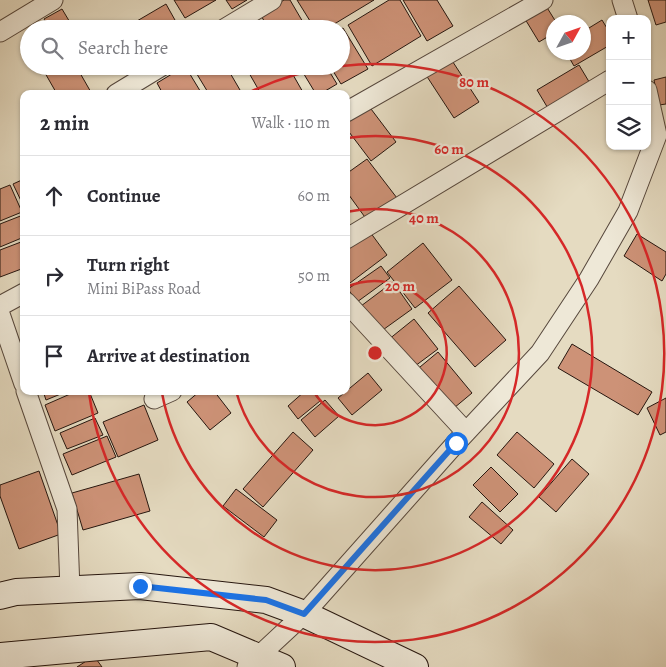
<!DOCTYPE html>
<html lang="en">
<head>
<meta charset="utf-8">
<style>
	body { margin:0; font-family:Alegreya,serif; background:#f7f7f7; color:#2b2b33 }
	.controls { position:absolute; right:15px; top:15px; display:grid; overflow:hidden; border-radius:10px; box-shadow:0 1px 4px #0004 }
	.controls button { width:45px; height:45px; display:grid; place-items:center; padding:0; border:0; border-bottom:1px solid #e1e1e2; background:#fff; color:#2b2b33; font:25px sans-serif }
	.compass { position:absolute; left:546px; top:15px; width:45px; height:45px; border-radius:50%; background:#fff; box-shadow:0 1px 4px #0004; rotate:50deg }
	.stop { position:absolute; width:15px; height:15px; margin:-11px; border:4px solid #1a73e8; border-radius:50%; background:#fff }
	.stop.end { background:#1a73e8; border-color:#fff; box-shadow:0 1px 5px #0008 }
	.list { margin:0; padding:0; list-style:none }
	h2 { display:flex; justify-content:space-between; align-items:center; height:65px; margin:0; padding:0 20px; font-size:21px }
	h2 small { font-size:16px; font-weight:400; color:#7c7c81 }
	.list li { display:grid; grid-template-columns:32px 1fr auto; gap:15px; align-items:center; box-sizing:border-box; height:80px; padding:0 20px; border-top:1px solid #e1e1e2 }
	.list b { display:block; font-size:19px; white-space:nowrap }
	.list p { margin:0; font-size:16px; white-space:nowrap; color:#7c7c81 }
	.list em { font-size:16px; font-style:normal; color:#7c7c81 }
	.icon { flex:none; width:28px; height:28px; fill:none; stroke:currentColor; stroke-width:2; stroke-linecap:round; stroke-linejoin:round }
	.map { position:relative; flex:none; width:666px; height:667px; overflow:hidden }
	.search { position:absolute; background:#fff; box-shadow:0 1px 4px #0004; left:20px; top:20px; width:330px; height:55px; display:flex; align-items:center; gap:12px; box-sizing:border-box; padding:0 18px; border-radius:28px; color:#7c7c81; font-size:19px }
	.panel { position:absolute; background:#fff; box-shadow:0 1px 4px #0004; left:20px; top:90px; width:330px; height:305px; border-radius:10px }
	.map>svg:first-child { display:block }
</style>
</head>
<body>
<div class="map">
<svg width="666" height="667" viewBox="0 0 666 667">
	<rect width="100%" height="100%" fill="#e5dbc1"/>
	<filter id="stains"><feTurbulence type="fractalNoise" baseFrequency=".004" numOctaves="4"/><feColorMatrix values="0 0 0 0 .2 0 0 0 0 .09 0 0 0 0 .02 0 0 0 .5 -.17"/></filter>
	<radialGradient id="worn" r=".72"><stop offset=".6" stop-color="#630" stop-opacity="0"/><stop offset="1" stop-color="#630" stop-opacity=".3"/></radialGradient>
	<path fill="#cd9277" stroke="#26160f" d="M 174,0 L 216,0 L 185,18 Z
		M 226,0 L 247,0 L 232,9 Z
		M 284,0 L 290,0 L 307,29 L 269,29 L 260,14 Z
		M 297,0 L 374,0 L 326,29 L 315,29 Z
		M 389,0 L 400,0 L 421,36 L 372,66 L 348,25 Z
		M 403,0 L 437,0 L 453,26 L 427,41 Z
		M 648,0 L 666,0 L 666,22 L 656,25 Z
		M 166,4 L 180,29 L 126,29 L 125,28 Z
		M 546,6 L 556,22 L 554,22 L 554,33 L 539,42 L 525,19 Z
		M 62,9 L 74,29 L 50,29 L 44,19 Z
		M 602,20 L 610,33 L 610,45 L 574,66 L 566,52 L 584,52 L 584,31 Z
		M 43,22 L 47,29 L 31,29 Z
		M 253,22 L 257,29 L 241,29 Z
		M 343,28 L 368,69 L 341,84 L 330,66 L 341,66 L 341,29 Z
		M 449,56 L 479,102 L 454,118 L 424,72 Z
		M 579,65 L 591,85 L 549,110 L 537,90 Z
		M 57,66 L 76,66 L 92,94 L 57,94 L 45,73 Z
		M 185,66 L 202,94 L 163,94 L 157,83 Z
		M 192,66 L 226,66 L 240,90 L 235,94 L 209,94 Z
		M 245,66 L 288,66 L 304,94 L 261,94 Z
		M 299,66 L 326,66 L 337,84 L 320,94 L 316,94 Z
		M 666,77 L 666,104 L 659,105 L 654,80 Z
		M 365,101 L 396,142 L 371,161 L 346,128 L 346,116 Z
		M 367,159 L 397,198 L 367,220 L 346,191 L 346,174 Z
		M 24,179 L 24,207 L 13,184 Z
		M 10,185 L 22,212 L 0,221 L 0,189 Z
		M 23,215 L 24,237 L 0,247 L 0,224 Z
		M 370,232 L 387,255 L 346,286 L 346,250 Z
		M 637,234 L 666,252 L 666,274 L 662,281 L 624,256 Z
		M 21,242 L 24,249 L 24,268 L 0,277 L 0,250 Z
		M 423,243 L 452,280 L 415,308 L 387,272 Z
		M 381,266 L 390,278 L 357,302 L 348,289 Z
		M 393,282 L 412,309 L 380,332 L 361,306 Z
		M 459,286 L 506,340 L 475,367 L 428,313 Z
		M 414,319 L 438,349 L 411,369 L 388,340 Z
		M 572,344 L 652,392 L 638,415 L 558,368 Z
		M 438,352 L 472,393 L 448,413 L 414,372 Z
		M 368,373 L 382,390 L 352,415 L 338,398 Z
		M 43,391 L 68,391 L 46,400 Z
		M 77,391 L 89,391 L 98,413 L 55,431 L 45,405 Z
		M 200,391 L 214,391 L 231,413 L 210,430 L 187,402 Z
		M 305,391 L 312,391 L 320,401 L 298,419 L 288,406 Z
		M 666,398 L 666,432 L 660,435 L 647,408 Z
		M 325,400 L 339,416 L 315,437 L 301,420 Z
		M 144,405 L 158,440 L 118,457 L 103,422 Z
		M 95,418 L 103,435 L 67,449 L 60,433 Z
		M 293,432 L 313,450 L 263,507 L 243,489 Z
		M 517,432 L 554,464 L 534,488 L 497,455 Z
		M 107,436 L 116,457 L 72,475 L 63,454 Z
		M 572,459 L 589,474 L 556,512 L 539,497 Z
		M 491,467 L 518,494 L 500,512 L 473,485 Z
		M 39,471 L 61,534 L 19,549 L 0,496 L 0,485 Z
		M 139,474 L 150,511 L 83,530 L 72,493 Z
		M 236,489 L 277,520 L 264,537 L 223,506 Z
		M 482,502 L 513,530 L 501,544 L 469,517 Z
		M 94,656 L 102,667 L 77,667 Z"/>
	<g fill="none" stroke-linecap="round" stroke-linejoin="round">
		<defs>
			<path id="street" d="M 622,0 L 628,19
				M 224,29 L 272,0
				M 0,32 L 53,0
				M 116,94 L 162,66
				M 346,112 L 543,0
				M 346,239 L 610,80
				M 346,302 L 466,432
				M 0,306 L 24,293
				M 0,314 L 24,384
				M 26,391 L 67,509 L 70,590
				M 154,399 L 172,391
				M 247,667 L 304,614 L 456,443 L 540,353 L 589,279 L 628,211 L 657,135 L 647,90"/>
			<path id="secondary" d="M 0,596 L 16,592 L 140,586 L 266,600 L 304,614 L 415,667
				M 0,656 L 211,637 L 282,667"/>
		</defs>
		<use href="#street" stroke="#56473c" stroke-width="21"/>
		<use href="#secondary" stroke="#26160f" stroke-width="28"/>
		<use href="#street" stroke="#eee8d7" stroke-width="19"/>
		<use href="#secondary" stroke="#eee8d7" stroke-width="26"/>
	</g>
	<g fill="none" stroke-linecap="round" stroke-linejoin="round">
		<path stroke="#1a73e8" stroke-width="6" d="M 140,586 L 266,600 L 304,614 L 456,443"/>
	</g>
	<g fill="none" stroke="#d62828" stroke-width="2.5">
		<path d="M346 287A72 72 0 1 1 314 392"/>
		<path d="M346 212A144 144 0 1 1 236 391"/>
		<path d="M347 138A217 217 0 1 1 162 393"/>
		<path d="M248 93A289 289 0 0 1 337 66M342 66A289 289 0 1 1 89 393"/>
	</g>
	<circle cx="375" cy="353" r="8" fill="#d62828" stroke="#eee8d7" stroke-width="2.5"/>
	<g font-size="15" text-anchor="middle" font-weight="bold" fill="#d62828" stroke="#eee8d7" stroke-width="4.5" stroke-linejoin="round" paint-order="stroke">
		<text x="474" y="87">80 m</text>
		<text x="449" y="154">60 m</text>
		<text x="424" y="223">40 m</text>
		<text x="400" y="291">20 m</text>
	</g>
	<rect width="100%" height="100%" filter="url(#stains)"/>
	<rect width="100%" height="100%" fill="url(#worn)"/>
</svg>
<div class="controls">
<button>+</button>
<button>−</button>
<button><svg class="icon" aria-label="layers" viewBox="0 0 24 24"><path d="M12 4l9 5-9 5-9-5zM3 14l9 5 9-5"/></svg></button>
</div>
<svg class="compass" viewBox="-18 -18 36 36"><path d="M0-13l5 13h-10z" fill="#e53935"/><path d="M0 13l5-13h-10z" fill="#7c7c81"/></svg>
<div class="stop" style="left:456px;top:443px"></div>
<div class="stop end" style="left:140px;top:586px"></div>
<div class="search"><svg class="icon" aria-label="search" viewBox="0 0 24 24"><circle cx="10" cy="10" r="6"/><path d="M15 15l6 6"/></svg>Search here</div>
<section class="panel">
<h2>2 min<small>Walk · 110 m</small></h2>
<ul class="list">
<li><svg class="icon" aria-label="ahead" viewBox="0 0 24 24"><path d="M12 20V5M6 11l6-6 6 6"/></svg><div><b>Continue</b></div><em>60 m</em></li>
<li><svg class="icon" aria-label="right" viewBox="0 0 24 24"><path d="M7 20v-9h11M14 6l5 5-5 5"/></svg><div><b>Turn right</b><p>Mini BiPass Road</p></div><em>50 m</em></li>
<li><svg class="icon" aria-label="arrive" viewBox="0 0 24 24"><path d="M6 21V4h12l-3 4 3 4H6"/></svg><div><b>Arrive at destination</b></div></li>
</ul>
</section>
</div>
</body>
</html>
